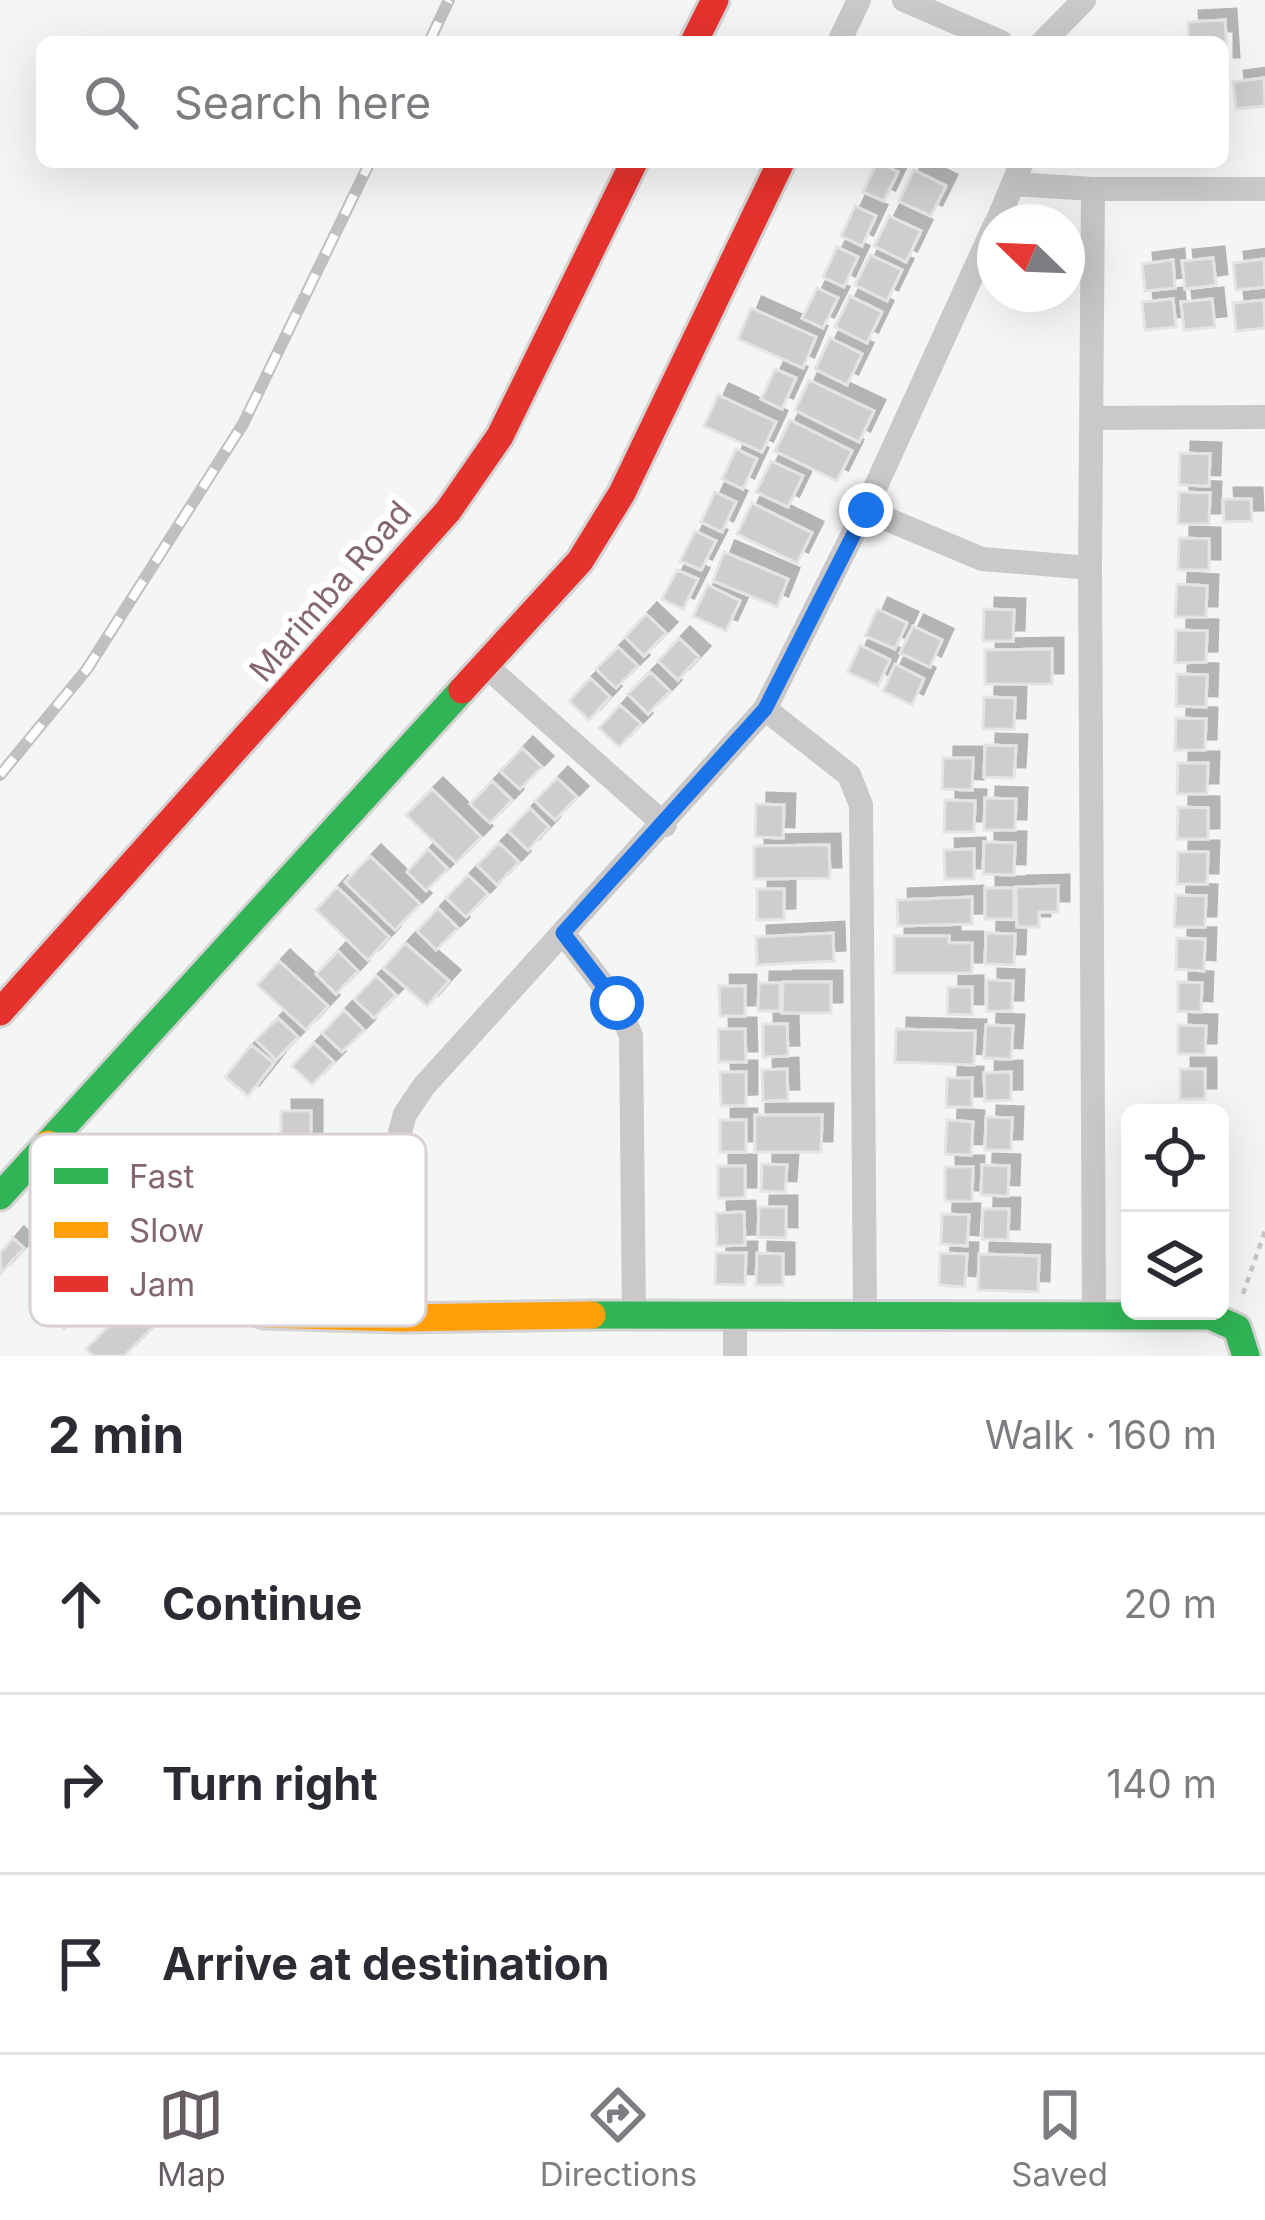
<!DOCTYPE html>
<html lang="en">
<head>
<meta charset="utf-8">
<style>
	body { margin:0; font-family:Inter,sans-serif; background:#f2f2f3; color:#2b2b33 }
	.controls { position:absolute; right:36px; bottom:36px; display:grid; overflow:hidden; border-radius:18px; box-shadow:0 12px 48px #0002 }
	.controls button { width:108px; height:108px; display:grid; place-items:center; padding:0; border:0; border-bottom:3px solid #e1e1e2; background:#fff; color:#2b2b33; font:60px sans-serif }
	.compass { position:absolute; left:977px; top:204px; width:108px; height:108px; border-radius:50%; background:#fff; box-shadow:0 12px 48px #0002; rotate:293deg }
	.stop { position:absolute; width:36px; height:36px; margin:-27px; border:9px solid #1a73e8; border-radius:50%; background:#fff }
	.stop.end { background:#1a73e8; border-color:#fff; box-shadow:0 3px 12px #0008 }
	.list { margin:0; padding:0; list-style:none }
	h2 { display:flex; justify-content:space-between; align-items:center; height:156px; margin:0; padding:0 48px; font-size:51px }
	h2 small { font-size:39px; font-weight:400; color:#7c7c81 }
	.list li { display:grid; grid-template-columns:78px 1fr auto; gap:36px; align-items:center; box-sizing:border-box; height:180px; padding:0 48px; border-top:3px solid #e1e1e2 }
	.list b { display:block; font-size:45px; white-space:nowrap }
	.list em { font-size:39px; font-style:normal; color:#7c7c81 }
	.icon { flex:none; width:66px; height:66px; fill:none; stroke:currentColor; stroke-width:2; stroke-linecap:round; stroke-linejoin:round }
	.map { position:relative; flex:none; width:1265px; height:1356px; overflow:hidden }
	.search { position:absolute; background:#fff; box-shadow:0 12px 48px #0002; left:36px; right:36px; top:36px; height:132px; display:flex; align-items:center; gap:30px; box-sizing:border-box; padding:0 42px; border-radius:18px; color:#7c7c81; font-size:45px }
	.sheet { height:696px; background:#fff }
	nav { display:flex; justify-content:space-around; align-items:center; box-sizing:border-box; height:168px; border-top:3px solid #e1e1e2; background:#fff; font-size:33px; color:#7c7c81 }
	nav a { display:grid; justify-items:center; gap:6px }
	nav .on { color:#655c64 }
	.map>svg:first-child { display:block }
</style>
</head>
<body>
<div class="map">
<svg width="1265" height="1356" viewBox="0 0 1265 1356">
	<defs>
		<filter id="shadow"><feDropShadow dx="11" dy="-11" stdDeviation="0" flood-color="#0004"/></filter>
	</defs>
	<rect width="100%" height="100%" fill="#f4f5f5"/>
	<path fill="#cfcdce" stroke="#e4e4e4" stroke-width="3" filter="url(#shadow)" d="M 1225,20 L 1228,68 L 1223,68 L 1223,42 L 1189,42 L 1188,22 Z
		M 1264,78 L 1265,106 L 1236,109 L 1233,82 Z
		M 877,162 L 898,172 L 884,201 L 863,192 Z
		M 914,170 L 946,186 L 931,216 L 899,201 Z
		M 855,206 L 876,216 L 862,246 L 841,236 Z
		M 889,216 L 921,231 L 906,262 L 874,246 Z
		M 837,247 L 858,257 L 844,287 L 823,277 Z
		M 870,255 L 902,270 L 887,301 L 855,285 Z
		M 1213,258 L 1216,285 L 1185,289 L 1182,261 Z
		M 1264,259 L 1265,287 L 1236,290 L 1233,263 Z
		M 1173,260 L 1175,288 L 1145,291 L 1142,264 Z
		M 817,288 L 838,298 L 823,328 L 802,318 Z
		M 850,296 L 882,312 L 867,343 L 835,327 Z
		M 1173,299 L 1176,327 L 1145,330 L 1142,302 Z
		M 1212,299 L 1215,327 L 1184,330 L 1181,302 Z
		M 1264,300 L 1265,328 L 1236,331 L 1233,303 Z
		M 751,308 L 816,337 L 803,368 L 738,339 Z
		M 830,338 L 862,354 L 847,385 L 815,369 Z
		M 775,369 L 796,378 L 782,409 L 761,399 Z
		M 809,380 L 874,411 L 859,442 L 795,410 Z
		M 718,395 L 776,422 L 762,452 L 704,426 Z
		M 790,420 L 852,451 L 837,481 L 775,451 Z
		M 736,449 L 757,459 L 743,489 L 722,479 Z
		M 1180,453 L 1210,454 L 1209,486 L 1179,485 Z
		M 771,461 L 803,476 L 788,507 L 756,492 Z
		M 715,492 L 736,502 L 722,532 L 701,522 Z
		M 1179,492 L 1210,493 L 1209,524 L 1178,524 Z
		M 1223,499 L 1251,499 L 1252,521 L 1224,522 Z
		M 752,503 L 812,533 L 797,563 L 737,534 Z
		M 695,531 L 716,541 L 701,570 L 680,561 Z
		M 1179,538 L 1209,539 L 1209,570 L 1178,570 Z
		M 724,552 L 788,579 L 777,607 L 713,581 Z
		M 677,570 L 698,579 L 683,609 L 662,599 Z
		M 1177,584 L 1207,586 L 1206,617 L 1175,617 Z
		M 708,585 L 740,601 L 726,631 L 693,616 Z
		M 877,609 L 907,623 L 895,649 L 865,636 Z
		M 984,609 L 1014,610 L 1013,641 L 983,641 Z
		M 646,614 L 666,633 L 644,656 L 625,637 Z
		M 913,626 L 942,640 L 930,667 L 900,653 Z
		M 1176,630 L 1207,631 L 1206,662 L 1175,663 Z
		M 679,638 L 699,657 L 678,680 L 658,661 Z
		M 860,645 L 890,660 L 878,686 L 848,672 Z
		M 618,647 L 638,666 L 616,688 L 596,669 Z
		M 1052,649 L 1052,684 L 985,684 L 985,650 Z
		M 895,664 L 924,679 L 912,705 L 883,691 Z
		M 650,672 L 670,691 L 648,714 L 628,694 Z
		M 1177,674 L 1207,675 L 1206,707 L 1176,706 Z
		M 590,678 L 610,697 L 589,720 L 569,701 Z
		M 984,697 L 1015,698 L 1014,729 L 983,729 Z
		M 620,705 L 641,724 L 619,747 L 599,728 Z
		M 1176,718 L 1206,719 L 1205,750 L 1175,750 Z
		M 985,745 L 1016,746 L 1014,778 L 984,777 Z
		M 522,748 L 542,767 L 520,789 L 500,771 Z
		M 943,758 L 973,758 L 972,790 L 942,789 Z
		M 1178,763 L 1208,763 L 1207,794 L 1177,794 Z
		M 557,778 L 577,797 L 555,820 L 535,801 Z
		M 492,781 L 512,800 L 490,823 L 470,804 Z
		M 432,789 L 481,837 L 456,863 L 406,815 Z
		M 985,798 L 1016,799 L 1015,830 L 984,830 Z
		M 945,800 L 975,801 L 974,832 L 944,832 Z
		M 756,804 L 784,805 L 783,838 L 755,837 Z
		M 1178,807 L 1208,808 L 1208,839 L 1177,839 Z
		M 530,808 L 549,827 L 528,850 L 508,831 Z
		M 984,842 L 1015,843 L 1014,875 L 983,874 Z
		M 499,843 L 519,862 L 497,885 L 477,865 Z
		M 829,845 L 830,878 L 754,879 L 754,846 Z
		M 428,849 L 448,869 L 426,891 L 407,872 Z
		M 974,849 L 974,879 L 945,879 L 944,850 Z
		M 1178,852 L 1208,852 L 1207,884 L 1177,884 Z
		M 370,856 L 420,904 L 395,930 L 345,882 Z
		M 468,875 L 488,894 L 466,917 L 446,898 Z
		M 1058,886 L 1058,912 L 1039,912 L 1039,927 L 1017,927 L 1016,887 Z
		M 337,887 L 389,937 L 368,960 L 316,910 Z
		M 985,888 L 1014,888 L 1014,919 L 985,919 Z
		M 757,889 L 784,889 L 784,919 L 757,920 Z
		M 1176,895 L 1206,896 L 1205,927 L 1174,927 Z
		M 972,897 L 972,924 L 898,926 L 897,900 Z
		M 438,908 L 458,928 L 436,950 L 417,931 Z
		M 833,933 L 834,961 L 757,965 L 756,937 Z
		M 986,933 L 1015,934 L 1014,965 L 985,964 Z
		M 894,936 L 949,936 L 949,943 L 972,943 L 972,973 L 894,973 Z
		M 1177,938 L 1205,939 L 1204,971 L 1176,969 Z
		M 405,943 L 449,981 L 427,1006 L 383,968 Z
		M 338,951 L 358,971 L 336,994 L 316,974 Z
		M 279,961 L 328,1006 L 306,1030 L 257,985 Z
		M 376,976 L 396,995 L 374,1018 L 354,999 Z
		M 987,980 L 1013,981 L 1012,1011 L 987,1011 Z
		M 783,982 L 831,982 L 831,1013 L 782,1013 Z
		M 1178,982 L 1202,983 L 1201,1012 L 1178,1011 Z
		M 759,983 L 780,983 L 780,1011 L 758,1011 Z
		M 719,986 L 745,986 L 745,1016 L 720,1016 Z
		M 948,987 L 972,987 L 972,1015 L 947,1014 Z
		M 344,1010 L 364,1030 L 342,1052 L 322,1033 Z
		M 278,1018 L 298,1037 L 276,1060 L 256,1040 Z
		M 763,1024 L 787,1024 L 788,1056 L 763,1057 Z
		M 986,1025 L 1013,1026 L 1011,1059 L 984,1058 Z
		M 1178,1025 L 1206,1026 L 1205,1054 L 1178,1054 Z
		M 718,1029 L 745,1029 L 746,1062 L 719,1062 Z
		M 896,1029 L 975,1031 L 974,1065 L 895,1062 Z
		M 314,1043 L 334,1062 L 312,1085 L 292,1066 Z
		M 251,1045 L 274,1063 L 248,1096 L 225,1077 Z
		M 787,1069 L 788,1100 L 763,1101 L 762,1070 Z
		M 1180,1069 L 1205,1069 L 1205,1099 L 1180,1099 Z
		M 720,1072 L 746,1072 L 746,1105 L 721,1106 Z
		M 1011,1072 L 1011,1100 L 985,1101 L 984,1073 Z
		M 947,1078 L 972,1078 L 972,1107 L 946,1107 Z
		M 281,1111 L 311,1111 L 311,1150 L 281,1150 Z
		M 755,1115 L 822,1115 L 821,1152 L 755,1152 Z
		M 986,1117 L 1012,1118 L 1011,1150 L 985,1150 Z
		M 720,1120 L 746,1120 L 746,1152 L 720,1152 Z
		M 947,1120 L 973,1122 L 971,1155 L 945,1154 Z
		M 762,1164 L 787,1165 L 785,1192 L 761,1191 Z
		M 982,1165 L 1009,1166 L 1008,1196 L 981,1195 Z
		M 718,1166 L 745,1166 L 745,1198 L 718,1198 Z
		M 945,1167 L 973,1167 L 972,1201 L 945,1201 Z
		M 759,1207 L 786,1207 L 786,1238 L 758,1237 Z
		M 983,1209 L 1009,1209 L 1008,1240 L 982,1239 Z
		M 744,1212 L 745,1245 L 717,1246 L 716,1213 Z
		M 942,1214 L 969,1215 L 967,1246 L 941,1244 Z
		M 13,1238 L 24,1248 L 1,1273 L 0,1253 Z
		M 716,1253 L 746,1253 L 745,1285 L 715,1284 Z
		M 757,1253 L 783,1254 L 783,1285 L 756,1285 Z
		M 940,1253 L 967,1254 L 965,1287 L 939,1285 Z
		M 979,1254 L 1039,1256 L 1038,1292 L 978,1290 Z
		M 63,1280 L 88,1305 L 64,1329 L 40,1303 Z
		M 142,1292 L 165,1315 L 124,1356 L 93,1356 L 86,1349 Z"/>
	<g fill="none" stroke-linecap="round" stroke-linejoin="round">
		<defs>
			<path id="fast" d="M 0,1196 L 462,690
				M 592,1315 L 1210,1316 L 1237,1328 L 1246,1356"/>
			<path id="slow" d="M 48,1144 L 212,1293 L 229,1304 L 265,1314 L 400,1318 L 592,1315"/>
			<path id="jam" d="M 694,42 L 715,0
				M 462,690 L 580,561 L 622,493 L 781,162
				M 0,1012 L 448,511 L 500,436 L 634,162"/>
		</defs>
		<use href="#fast" stroke="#d4d2d2" stroke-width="33"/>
		<use href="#slow" stroke="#d4d2d2" stroke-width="33"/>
		<use href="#jam" stroke="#d4d2d2" stroke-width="33"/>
		<path stroke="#c8c6c7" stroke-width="4.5" stroke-dasharray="6 6" stroke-linecap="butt" d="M 1243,1294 L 1265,1231"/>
		<path stroke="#cac8c9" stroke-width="24" d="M 904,0 L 1001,42
			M 839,42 L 859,0
			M 1043,42 L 1084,0
			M 1014,184 L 1093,189 L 1090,568 L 1094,1315
			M 1093,189 L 1265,189
			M 997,222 L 1022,162
			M 1092,418 L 1265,417
			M 865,510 L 982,559 L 1090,568
			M 487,667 L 665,825
			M 765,709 L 849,775 L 861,805 L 865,1314
			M 563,933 L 617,1003 L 631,1036 L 634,1314
			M 735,1314 L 735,1356
			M 400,1318 L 400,1132 L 405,1114 L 424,1086 L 765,709 L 865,510 L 995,225"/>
		<use href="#fast" stroke="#30b455" stroke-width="27"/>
		<use href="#slow" stroke="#ff9f0a" stroke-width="27"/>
		<use href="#jam" stroke="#e5322d" stroke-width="27"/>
		<defs>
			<path id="rail" d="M 429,42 L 449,0
				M 0,775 L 87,669 L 243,424 L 370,162"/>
		</defs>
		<use href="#rail" stroke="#c2bfbf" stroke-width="12"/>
		<use href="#rail" stroke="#fff" stroke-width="8" stroke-dasharray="22" stroke-linecap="butt"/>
	</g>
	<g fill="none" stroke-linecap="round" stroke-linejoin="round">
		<path stroke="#1a73e8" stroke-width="15" d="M 617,1003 L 563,933 L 765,709 L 866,510"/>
	</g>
	<g text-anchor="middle" stroke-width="12" stroke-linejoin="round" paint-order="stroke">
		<g font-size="33" fill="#846670" stroke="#fff">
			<text transform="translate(330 591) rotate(-49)" y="12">Marimba Road</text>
		</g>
	</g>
	<rect x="30" y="1134" width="396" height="192" rx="18" fill="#fff" stroke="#dad1d4" stroke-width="3"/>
	<rect x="54" y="1168" width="54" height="16" fill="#30b455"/>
	<rect x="54" y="1222" width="54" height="16" fill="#ff9f0a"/>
	<rect x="54" y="1276" width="54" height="16" fill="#e5322d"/>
	<g font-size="33" fill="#846670">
		<text x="129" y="1188">Fast</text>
		<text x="129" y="1242">Slow</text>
		<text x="129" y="1296">Jam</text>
	</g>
</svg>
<div class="controls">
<button><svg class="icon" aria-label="locate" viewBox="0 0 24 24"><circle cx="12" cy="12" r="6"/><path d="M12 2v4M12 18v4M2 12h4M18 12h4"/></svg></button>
<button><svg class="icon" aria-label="layers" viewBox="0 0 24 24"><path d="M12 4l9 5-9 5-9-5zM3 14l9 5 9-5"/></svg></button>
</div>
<svg class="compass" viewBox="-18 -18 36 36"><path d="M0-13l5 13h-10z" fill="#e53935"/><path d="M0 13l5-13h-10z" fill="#7c7c81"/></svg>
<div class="stop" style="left:617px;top:1003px"></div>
<div class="stop end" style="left:866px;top:510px"></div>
<div class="search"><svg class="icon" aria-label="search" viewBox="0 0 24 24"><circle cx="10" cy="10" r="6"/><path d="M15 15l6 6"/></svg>Search here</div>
</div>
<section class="sheet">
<h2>2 min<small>Walk · 160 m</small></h2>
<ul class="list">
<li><svg class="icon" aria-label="ahead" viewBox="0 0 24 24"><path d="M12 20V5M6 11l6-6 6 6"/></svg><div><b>Continue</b></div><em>20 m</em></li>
<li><svg class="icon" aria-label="right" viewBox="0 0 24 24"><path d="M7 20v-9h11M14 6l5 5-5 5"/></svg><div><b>Turn right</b></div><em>140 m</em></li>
<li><svg class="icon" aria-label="arrive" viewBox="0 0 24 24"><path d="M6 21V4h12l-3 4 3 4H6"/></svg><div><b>Arrive at destination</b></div></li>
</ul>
</section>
<nav>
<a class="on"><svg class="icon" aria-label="map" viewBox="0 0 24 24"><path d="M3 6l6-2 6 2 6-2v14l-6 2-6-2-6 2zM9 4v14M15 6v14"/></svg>Map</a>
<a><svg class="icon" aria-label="directions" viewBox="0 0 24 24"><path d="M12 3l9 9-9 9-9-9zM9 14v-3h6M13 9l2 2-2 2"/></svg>Directions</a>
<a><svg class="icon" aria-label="saved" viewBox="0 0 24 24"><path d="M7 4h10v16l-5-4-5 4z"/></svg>Saved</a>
</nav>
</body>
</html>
